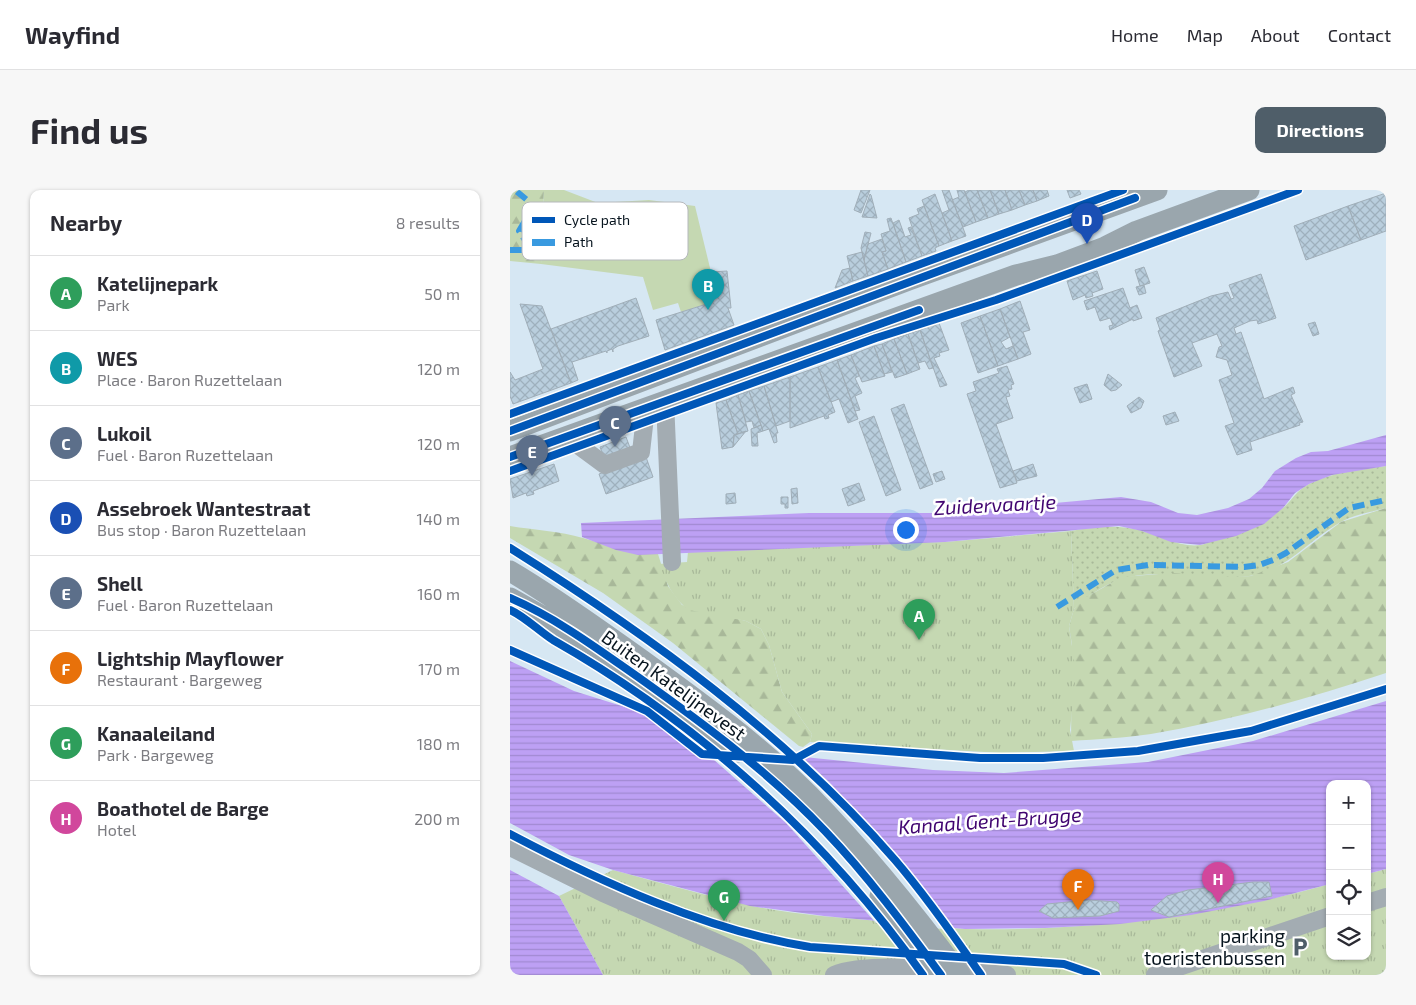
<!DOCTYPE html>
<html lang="en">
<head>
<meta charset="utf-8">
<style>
	body { margin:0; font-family:"Exo 2",sans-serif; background:#f7f7f7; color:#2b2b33 }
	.controls { position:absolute; right:15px; bottom:15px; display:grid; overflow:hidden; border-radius:10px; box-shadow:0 1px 4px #0004 }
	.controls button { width:45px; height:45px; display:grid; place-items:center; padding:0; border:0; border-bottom:1px solid #e1e1e2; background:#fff; color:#2b2b33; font:25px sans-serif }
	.you { position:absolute; left:395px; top:339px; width:18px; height:18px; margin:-12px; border:4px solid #fff; border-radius:50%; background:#1a73e8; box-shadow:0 0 0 8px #1a73e833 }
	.badge { display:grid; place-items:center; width:32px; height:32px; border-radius:50%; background:#4f5e69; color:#fff; font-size:16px; font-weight:700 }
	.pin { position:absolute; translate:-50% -41px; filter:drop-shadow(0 1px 2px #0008) }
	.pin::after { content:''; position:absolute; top:26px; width:18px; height:15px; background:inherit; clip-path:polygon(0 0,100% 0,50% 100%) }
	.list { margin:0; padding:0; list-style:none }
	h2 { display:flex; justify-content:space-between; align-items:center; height:65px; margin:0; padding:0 20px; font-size:21px }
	h2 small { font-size:16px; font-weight:400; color:#7c7c81 }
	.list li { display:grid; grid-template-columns:32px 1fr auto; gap:15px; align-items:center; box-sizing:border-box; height:75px; padding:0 20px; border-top:1px solid #e1e1e2 }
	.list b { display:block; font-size:19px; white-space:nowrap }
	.list p { margin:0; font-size:16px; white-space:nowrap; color:#7c7c81 }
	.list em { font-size:16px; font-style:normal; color:#7c7c81 }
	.icon { flex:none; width:28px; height:28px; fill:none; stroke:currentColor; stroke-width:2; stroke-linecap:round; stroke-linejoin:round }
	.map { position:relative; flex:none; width:876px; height:785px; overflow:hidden; border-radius:10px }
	header { display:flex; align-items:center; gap:30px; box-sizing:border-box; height:70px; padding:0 25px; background:#fff; border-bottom:1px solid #e1e1e2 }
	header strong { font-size:24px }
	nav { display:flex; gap:28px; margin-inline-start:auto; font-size:18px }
	.intro { display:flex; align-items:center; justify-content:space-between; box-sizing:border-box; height:120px; padding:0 30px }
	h1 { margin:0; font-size:35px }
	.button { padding:12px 22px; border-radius:10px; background:#4f5e69; color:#fff; font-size:18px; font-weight:700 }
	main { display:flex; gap:30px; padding:0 30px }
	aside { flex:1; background:#fff; border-radius:10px; box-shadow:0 1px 4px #0004 }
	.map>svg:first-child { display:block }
</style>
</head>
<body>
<header>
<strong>Wayfind</strong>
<nav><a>Home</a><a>Map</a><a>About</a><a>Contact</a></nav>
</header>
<div class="intro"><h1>Find us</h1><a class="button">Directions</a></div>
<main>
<aside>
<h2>Nearby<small>8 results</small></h2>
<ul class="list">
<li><span class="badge" style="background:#2e9e5b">A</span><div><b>Katelijnepark</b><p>Park</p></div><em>50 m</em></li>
<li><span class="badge" style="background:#0f9aa8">B</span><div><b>WES</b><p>Place · Baron Ruzettelaan</p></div><em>120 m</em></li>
<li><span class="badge" style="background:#5c6f8a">C</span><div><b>Lukoil</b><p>Fuel · Baron Ruzettelaan</p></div><em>120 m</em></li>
<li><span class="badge" style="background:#1a4fb4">D</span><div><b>Assebroek Wantestraat</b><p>Bus stop · Baron Ruzettelaan</p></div><em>140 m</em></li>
<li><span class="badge" style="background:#5c6f8a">E</span><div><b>Shell</b><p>Fuel · Baron Ruzettelaan</p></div><em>160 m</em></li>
<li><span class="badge" style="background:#e8710a">F</span><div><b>Lightship Mayflower</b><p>Restaurant · Bargeweg</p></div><em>170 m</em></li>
<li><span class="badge" style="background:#2e9e5b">G</span><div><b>Kanaaleiland</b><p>Park · Bargeweg</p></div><em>180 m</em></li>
<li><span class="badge" style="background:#d1479c">H</span><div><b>Boathotel de Barge</b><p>Hotel</p></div><em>200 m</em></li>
</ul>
</aside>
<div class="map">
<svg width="876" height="785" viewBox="0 0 876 785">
	<defs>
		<pattern id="grass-dots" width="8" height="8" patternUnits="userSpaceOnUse" patternTransform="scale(1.25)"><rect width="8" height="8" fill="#c5d8b2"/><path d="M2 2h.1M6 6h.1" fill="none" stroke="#a8b899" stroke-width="1.8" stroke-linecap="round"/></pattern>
		<pattern id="forest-firs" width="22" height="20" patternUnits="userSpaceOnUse" patternTransform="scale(1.25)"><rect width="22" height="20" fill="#c5d8b2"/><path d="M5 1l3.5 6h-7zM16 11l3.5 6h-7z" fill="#a8b899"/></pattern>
		<pattern id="park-tufts" width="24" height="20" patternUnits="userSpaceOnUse" patternTransform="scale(1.25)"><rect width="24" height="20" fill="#c5d8b2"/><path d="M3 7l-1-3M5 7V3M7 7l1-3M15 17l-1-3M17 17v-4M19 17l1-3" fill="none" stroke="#a8b899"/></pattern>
		<pattern id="water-rules" width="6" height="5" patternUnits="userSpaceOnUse" patternTransform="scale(1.25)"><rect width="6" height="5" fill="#bda0f4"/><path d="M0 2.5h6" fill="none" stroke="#a189d1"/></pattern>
		<pattern id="building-cross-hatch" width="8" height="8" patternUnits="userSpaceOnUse" patternTransform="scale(1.25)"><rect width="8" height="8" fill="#b9cedd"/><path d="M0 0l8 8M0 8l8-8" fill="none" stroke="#9eb0bd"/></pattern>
	</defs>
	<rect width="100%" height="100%" fill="#d6e7f3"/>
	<path fill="url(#grass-dots)" d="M 876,276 L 876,318 C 860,322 843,325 829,333 C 798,351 776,381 739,386 C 688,393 637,370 590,399 C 580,405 572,410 564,419 L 561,341 C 585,337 608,334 632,341 C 651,346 670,358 691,355 C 701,353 767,324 774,317 C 783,309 787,300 799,294 C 822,282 850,280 876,276 Z"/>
	<path fill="url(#forest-firs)" d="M 0,0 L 34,0 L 31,74 L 0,71 Z
		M 876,318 L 876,483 C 800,508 720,531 641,544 C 615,548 588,549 561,551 L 562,455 L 559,436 L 564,419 L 571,410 L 612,387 L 661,383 L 723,387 L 741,386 L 778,372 L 831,332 Z
		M 0,336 C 24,340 50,341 73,348 C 101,356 117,365 148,364 L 158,396 L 172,415 L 236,431 L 251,439 L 259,455 L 272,502 L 302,544 L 300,552 L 293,557 L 289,556 L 163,453 L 93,403 L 0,348 Z"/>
	<path fill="url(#park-tufts)" d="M 561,341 L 564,419 L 559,436 L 566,483 L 560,540 L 564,561 L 492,563 L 300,552 L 302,544 L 272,502 L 259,455 L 251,439 L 236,431 L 179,420 C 163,409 156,392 149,374 L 177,372 L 178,362 L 435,352 Z
		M 876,679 L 876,785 L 93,785 L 49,706 L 103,680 C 148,692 193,705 239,715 C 282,725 327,727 370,731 C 399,734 428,738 457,739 C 579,741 701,727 820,694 L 820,766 L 857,766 L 857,684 Z"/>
	<path fill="#c5d8b2" d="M 34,0 L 54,0 L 88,13 L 139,10 L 185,16 L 201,82 L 203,112 L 171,122 L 168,113 L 143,120 L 133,87 L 31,74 Z"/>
	<path fill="url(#water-rules)" d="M 876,245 L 876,276 L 822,285 L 799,294 L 785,303 L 773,318 L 754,334 L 726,346 L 690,355 L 661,352 L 632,341 L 609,336 L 435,352 L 128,365 L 106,360 L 72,347 L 71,333 L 299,323 L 434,323 L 611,307 L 641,312 L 668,323 L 687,325 L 718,318 L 739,309 L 752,298 L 765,281 L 786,268 L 801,262 L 818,261 Z
		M 0,471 L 64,501 L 150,528 L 194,561 L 274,565 L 423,580 L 494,583 L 638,572 L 743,551 L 876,511 L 876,679 L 857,684 L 857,594 L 820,594 L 820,694 L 754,711 L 681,725 L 610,734 L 535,738 L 455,739 L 314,726 L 240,716 L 103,680 L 59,665 L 0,633 Z
		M 0,680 L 49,706 L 93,785 L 0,785 Z"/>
	<path fill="#d6e7f3" d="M 179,548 L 194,558 L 289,564 L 318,591 L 371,648 L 423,710 L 444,740 L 366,733 L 276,633 Z"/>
	<path fill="url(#building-cross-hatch)" stroke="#a0aeb8" d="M 351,0 L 360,0 L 351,23 L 344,20 Z
		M 432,0 L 439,0 L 456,46 L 442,51 L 432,23 L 439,20 Z
		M 447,0 L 454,0 L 466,32 L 453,37 L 442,10 L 449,7 Z
		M 459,0 L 467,0 L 478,28 L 466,32 L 455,2 Z
		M 467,0 L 480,0 L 489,24 L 478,28 Z
		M 480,0 L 495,0 L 502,20 L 489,24 Z
		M 495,0 L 509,0 L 515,15 L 502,20 Z
		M 509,0 L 523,0 L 527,11 L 515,15 Z
		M 523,0 L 537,0 L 539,6 L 527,11 Z
		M 557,0 L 569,0 L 571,4 L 560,8 Z
		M 876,3 L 876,41 L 851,50 L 838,16 Z
		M 360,4 L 361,5 L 367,28 L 352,27 Z
		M 425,4 L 442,51 L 429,56 L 412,10 Z
		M 414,16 L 429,56 L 425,58 L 426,61 L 412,66 L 399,28 L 409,24 L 407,19 Z
		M 838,16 L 851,50 L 796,70 L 784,36 Z
		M 381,28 L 396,72 L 378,79 L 372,62 L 376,61 L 371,44 L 380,41 L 377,29 Z
		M 389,30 L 395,47 L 401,45 L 398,38 L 401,37 L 412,66 L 396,72 L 383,33 Z
		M 355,42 L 361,43 L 354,70 L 351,58 Z
		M 372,49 L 376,61 L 372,62 L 378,79 L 358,86 L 354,70 L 358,54 Z
		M 352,62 L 358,86 L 343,91 L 337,66 Z
		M 634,77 L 640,93 L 630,96 L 625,80 Z
		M 340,78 L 343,91 L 325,98 L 332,80 Z
		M 217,81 L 221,118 L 218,118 L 224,135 L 155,160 L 146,130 L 203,112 L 201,82 Z
		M 587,81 L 593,99 L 582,103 L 583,106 L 576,108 L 575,105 L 563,110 L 557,91 Z
		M 751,84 L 766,128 L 748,134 L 747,130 L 740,131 L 724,138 L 726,144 L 731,142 L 754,209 L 783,197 L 785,203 L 781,205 L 793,232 L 789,233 L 790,235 L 740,252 L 742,260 L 727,265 L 715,236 L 724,233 L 709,190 L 722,185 L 717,170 L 706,167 L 709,157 L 712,156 L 707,144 L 682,153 L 692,176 L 664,187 L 648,141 L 650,140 L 646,128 L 701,106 L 718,102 L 721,109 L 724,108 L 719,95 Z
		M 634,95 L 636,103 L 629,105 L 626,97 Z
		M 613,98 L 620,118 L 627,115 L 632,128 L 623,131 L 623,129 L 600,140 L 599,136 L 603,135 L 600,128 L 590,131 L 585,117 L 577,120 L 574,111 Z
		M 126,108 L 139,146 L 108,156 L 103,159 L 103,162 L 102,159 L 97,161 L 97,163 L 96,161 L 62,172 L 68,190 L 61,193 L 41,139 Z
		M 510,111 L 520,140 L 513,142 L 521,164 L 508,169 L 490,119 Z
		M 10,114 L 32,116 L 61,193 L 3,214 L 0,206 L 0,182 L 5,190 L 33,179 Z
		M 490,119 L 500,147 L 491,152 L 496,159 L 503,156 L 508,169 L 488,176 L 470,126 Z
		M 470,126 L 488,176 L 468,183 L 451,133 Z
		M 805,132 L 809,144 L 803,146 L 798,134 Z
		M 429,133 L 439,160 L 429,163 L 430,166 L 424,168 L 437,195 L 430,197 L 410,140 Z
		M 410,140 L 423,178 L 419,179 L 415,171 L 408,173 L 398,144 Z
		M 398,144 L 410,179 L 397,184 L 384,149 Z
		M 384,149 L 397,184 L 385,188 L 372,154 Z
		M 372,154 L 382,182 L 374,184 L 364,156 Z
		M 364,156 L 375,186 L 352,192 L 341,165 Z
		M 341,165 L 349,186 L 345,188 L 352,203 L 345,206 L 350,220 L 345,221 L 327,170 Z
		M 327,170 L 348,229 L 338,233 L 329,209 L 321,212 L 308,177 Z
		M 497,176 L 504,194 L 501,195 L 502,199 L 498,200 L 500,206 L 496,207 L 503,228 L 486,234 L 507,293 L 490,298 L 457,204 L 466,201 L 463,192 L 489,183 L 487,179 Z
		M 308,177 L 325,222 L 318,225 L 319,228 L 315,229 L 314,226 L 280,238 L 280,187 Z
		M 598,184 L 612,195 L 606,200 L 601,201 L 594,195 Z
		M 280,187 L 280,231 L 266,236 L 254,196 Z
		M 577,194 L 582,209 L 570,213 L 564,198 Z
		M 254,196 L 268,243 L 266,243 L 267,252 L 264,253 L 259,239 L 253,241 L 239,201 Z
		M 239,201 L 251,235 L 244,238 L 242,231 L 236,232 L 228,205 Z
		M 228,205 L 238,241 L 228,244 L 216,210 Z
		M 629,207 L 634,211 L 631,218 L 621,223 L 617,216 Z
		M 216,210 L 228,244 L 224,245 L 223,257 L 212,259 L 206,213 Z
		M 394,214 L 423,294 L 410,299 L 381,219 Z
		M 665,222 L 669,231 L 656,235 L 653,226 Z
		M 364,226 L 391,300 L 376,306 L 349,232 Z
		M 251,235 L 253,241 L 247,243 L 248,256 L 242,256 L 241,239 Z
		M 236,241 L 223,257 L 224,245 Z
		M 116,247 L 122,263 L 96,273 L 90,257 Z
		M 136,267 L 143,287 L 96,304 L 89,284 Z
		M 44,274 L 49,291 L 23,301 L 24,304 L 17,306 L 16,303 L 3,308 L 0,289 Z
		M 523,274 L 527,286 L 507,291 L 503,281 Z
		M 432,281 L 435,289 L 426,292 L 423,284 Z
		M 349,293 L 355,310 L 338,316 L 332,299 Z
		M 287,298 L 288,313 L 282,314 L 281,299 Z
		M 225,303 L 226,313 L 216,314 L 216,304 Z
		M 271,307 L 278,307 L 278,318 L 275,318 L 275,314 L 271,314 Z
		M 743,692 L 759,692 L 762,706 L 659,727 L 641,720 L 657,706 L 678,700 Z
		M 579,710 L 607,712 L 609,714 L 609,721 L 590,726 L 543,728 L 529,721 L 537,714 Z"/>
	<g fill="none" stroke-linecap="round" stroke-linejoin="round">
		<path stroke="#a3acb2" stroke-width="18" d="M 155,211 L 162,372
			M 57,247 L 95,275 L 131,262 L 136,218
			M 0,657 L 93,703 L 228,762 L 239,769 L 253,785
			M 857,713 L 876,707
			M 324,785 C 359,770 455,782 497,785
			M 645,785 L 820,726"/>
		<path stroke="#9aa6ad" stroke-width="21" d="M 0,241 L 399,90 L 647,0
			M 0,267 L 506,85 L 547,75 L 595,57 L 627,41 L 739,0
			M 0,381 C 46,408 88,439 132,470 C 190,512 248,554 299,605 C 354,661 404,723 450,785
			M 0,408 L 83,455 L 192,532 L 228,562
			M 370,706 L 431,785"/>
		<path stroke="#399ae0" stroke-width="6" stroke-dasharray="12 6" stroke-linecap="butt" d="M 0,60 L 14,60 L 18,55 L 9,41 L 19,24 L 17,10 L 5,0
			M 547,417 L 606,380 L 638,375 L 734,377 L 749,375 L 763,370 L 776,363 L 839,318 L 876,310"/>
		<defs>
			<path id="cycleway" d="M 0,224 L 613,0
				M 0,241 L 625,8
				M 0,267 L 409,120
				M 0,281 L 366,148 L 486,110 L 788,0
				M 0,358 C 140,446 276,544 385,670 C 416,706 444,746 471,785
				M 0,408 C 46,428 88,459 128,487 C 194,534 259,582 315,641 C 357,685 395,736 431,785
				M 0,420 C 14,426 29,441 43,450 C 189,533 316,648 413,785
				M 0,460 L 137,521 L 192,564 L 283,570 L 309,556 L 470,568 L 533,568 L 628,561 L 741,541 L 876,499
				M 0,644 C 91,692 198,741 300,757 L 554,774 L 586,785"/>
		</defs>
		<use href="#cycleway" stroke="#fff" stroke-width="11"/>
		<use href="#cycleway" stroke="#0057b8" stroke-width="8"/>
	</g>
	<defs>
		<symbol id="parking-bare" viewBox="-9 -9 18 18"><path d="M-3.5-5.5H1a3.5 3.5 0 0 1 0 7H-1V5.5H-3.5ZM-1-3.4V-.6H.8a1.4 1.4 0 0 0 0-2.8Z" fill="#4f5e69" stroke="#fff" stroke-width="2.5" paint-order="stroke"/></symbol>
	</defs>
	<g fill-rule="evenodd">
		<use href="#parking-bare" x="776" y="743" width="28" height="28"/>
	</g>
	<g text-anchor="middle" stroke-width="5" stroke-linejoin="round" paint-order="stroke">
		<g font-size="19" fill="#07141e" stroke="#fff">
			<text transform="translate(164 495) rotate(36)" y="7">Buiten Katelijnevest</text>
		</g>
		<g font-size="19" fill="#07141e" stroke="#fff" text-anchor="end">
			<text x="775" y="753">parking<tspan x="775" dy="22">toeristenbussen</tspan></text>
		</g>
		<g font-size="20" font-style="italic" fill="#400470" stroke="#fff">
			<text transform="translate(485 315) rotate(-3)" y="7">Zuidervaartje</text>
			<text transform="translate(480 631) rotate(-4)" y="7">Kanaal Gent-Brugge</text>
		</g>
	</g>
	<rect x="12" y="12" width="166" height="58" rx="8" fill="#fff" stroke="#b5b8bc" stroke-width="1"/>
	<rect x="22" y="27" width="23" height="6" fill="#0057b8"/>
	<rect x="22" y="49" width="23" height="7" fill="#399ae0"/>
	<g font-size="14" fill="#07141e">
		<text x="54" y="35">Cycle path</text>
		<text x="54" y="57">Path</text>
	</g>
</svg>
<div class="controls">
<button>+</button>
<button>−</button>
<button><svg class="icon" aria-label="locate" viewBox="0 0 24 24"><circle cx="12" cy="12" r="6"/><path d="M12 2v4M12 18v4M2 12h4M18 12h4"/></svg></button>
<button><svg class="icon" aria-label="layers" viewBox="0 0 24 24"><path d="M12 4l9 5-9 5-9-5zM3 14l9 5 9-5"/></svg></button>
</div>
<div class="you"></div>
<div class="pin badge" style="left:409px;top:450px;background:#2e9e5b">A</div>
<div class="pin badge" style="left:198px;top:120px;background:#0f9aa8">B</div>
<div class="pin badge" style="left:105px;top:257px;background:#5c6f8a">C</div>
<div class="pin badge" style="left:577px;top:54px;background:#1a4fb4">D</div>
<div class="pin badge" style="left:22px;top:286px;background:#5c6f8a">E</div>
<div class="pin badge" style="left:568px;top:720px;background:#e8710a">F</div>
<div class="pin badge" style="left:214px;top:731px;background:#2e9e5b">G</div>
<div class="pin badge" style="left:708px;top:713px;background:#d1479c">H</div>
</div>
</main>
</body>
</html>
